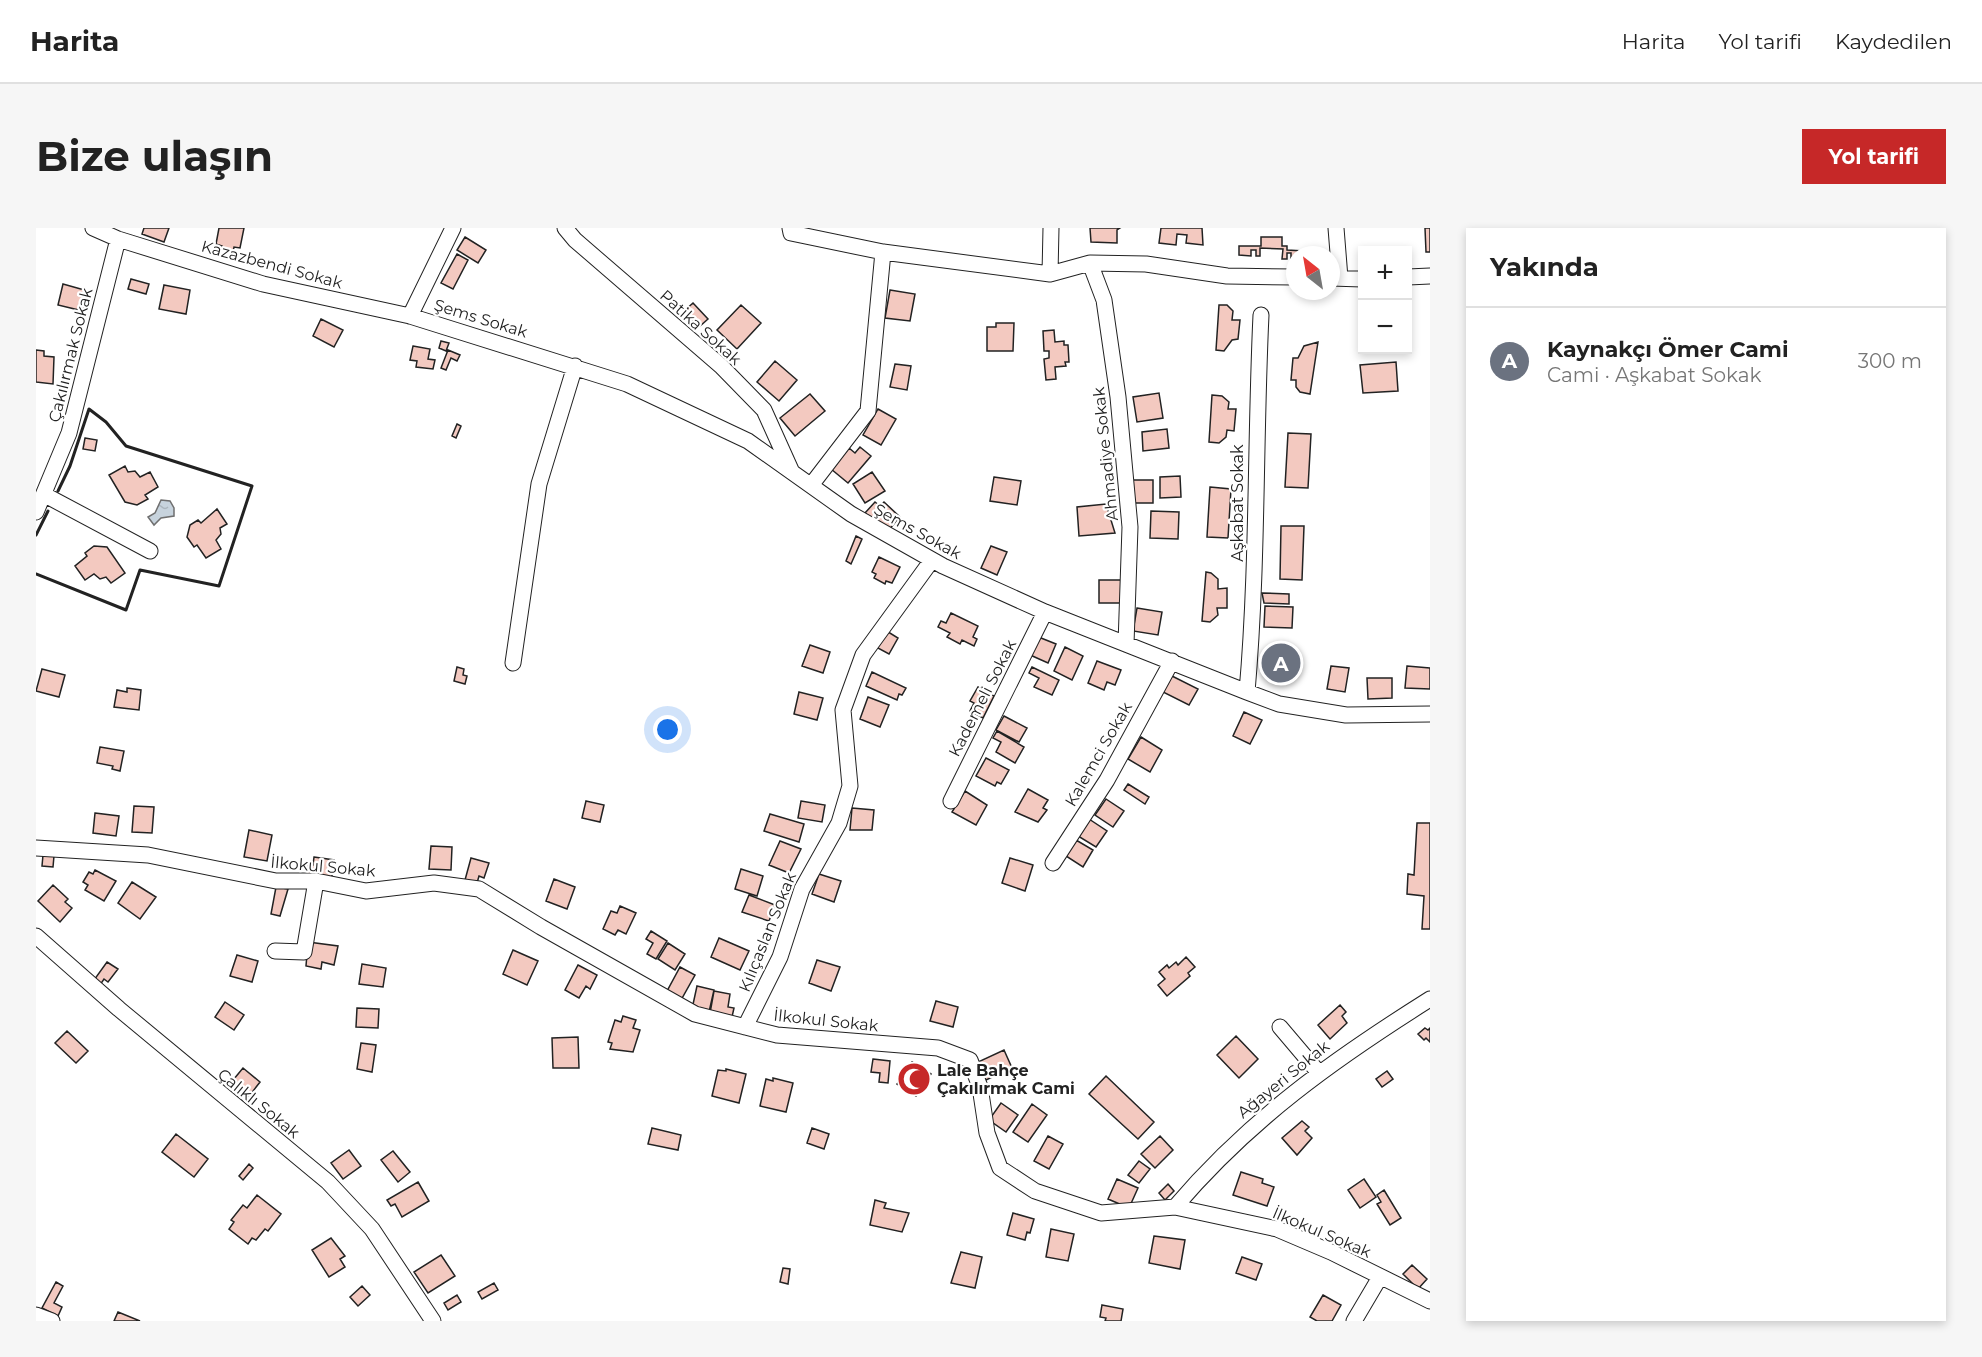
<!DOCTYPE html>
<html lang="tr">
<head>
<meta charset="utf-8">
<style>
	body { margin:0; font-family:Montserrat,sans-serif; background:#f6f6f6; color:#222 }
	.controls { position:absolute; right:18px; top:18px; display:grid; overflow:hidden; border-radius:0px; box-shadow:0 3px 9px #0003 }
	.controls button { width:54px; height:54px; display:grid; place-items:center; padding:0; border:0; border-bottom:2px solid #e0e0e0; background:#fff; color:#222; font:30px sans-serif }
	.compass { position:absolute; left:1250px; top:18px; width:54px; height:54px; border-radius:50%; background:#fff; box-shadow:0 3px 9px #0003; rotate:329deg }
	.you { position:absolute; left:632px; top:502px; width:21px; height:21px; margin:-15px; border:4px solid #fff; border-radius:50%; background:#1a73e8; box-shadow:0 0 0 9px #1a73e833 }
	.badge { display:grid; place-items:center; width:39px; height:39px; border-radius:50%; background:#c62828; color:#fff; font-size:20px; font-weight:700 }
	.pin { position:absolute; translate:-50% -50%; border:3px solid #fff; box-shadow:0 2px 6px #0006 }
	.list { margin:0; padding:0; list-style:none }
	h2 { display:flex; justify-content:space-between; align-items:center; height:78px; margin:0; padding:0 24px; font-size:26px }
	h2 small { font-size:20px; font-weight:400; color:#767676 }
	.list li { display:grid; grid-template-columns:39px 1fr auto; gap:18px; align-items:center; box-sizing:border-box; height:108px; padding:0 24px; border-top:2px solid #e0e0e0 }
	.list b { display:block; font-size:22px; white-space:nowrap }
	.list p { margin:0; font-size:20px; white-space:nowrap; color:#767676 }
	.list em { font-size:20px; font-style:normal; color:#767676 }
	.map { position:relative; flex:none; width:1394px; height:1093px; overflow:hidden; border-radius:0px }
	header { display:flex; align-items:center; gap:36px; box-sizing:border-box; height:84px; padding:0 30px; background:#fff; border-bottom:2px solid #e0e0e0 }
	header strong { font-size:28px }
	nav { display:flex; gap:33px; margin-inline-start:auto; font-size:21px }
	.intro { display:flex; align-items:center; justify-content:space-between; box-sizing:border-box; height:144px; padding:0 36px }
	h1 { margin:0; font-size:42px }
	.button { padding:15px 27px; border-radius:0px; background:#c62828; color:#fff; font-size:21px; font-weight:700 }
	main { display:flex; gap:36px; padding:0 36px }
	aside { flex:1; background:#fff; border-radius:0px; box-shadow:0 3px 9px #0003 }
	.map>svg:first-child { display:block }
</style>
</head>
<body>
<header>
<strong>Harita</strong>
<nav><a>Harita</a><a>Yol tarifi</a><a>Kaydedilen</a></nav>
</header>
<div class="intro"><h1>Bize ulaşın</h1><a class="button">Yol tarifi</a></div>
<main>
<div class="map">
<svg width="1394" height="1093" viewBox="0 0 1394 1093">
	<defs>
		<pattern id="water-ripples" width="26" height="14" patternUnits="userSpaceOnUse" patternTransform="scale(1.5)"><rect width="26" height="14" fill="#c7d3dd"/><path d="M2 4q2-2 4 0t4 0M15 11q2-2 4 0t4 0" fill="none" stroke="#abb5bd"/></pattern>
	</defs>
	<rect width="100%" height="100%" fill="#fff"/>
	<path fill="url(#water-ripples)" stroke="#6f6f6f" stroke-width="1.5" d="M 125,272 L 134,273 L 138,280 L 138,288 L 125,290 L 118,297 L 112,289 L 119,285 Z"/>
	<path fill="#f3c9c0" stroke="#222" stroke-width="1.5" d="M 108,0 L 133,0 L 128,14 L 106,6 Z
		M 183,0 L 208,0 L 204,20 L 198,19 L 197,24 L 185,22 L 186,18 L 180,16 Z
		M 1054,0 L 1084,0 L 1081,2 L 1081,15 L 1055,14 Z
		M 1125,0 L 1166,0 L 1167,17 L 1150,15 L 1151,7 L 1141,6 L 1140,17 L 1123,15 Z
		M 1389,0 L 1394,0 L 1394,24 L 1390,24 Z
		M 429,9 L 450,22 L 442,35 L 421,22 Z
		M 1225,9 L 1246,9 L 1246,18 L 1251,18 L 1251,22 L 1268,23 L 1268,27 L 1259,27 L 1259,32 L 1255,32 L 1255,25 L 1251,25 L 1251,31 L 1246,31 L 1247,21 L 1224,20 L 1224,28 L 1220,28 L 1220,22 L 1215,22 L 1215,28 L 1203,27 L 1203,18 L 1225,18 Z
		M 421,26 L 432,32 L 417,61 L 405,55 Z
		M 95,51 L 113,56 L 110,66 L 92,61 Z
		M 27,56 L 52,63 L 47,83 L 22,77 Z
		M 128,57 L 154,62 L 150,86 L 123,81 Z
		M 854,62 L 879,66 L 874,93 L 849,90 Z
		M 657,75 L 672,91 L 663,99 L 648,83 Z
		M 705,77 L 725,95 L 701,121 L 681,102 Z
		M 1183,77 L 1191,77 L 1197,83 L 1196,92 L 1204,92 L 1202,111 L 1196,112 L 1188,123 L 1180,122 Z
		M 285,91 L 307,102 L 298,119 L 277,108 Z
		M 960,95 L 978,95 L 977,123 L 951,123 L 951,99 L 960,99 Z
		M 1018,102 L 1019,114 L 1028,113 L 1028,117 L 1032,117 L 1033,134 L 1029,134 L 1030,138 L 1019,139 L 1020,151 L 1010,152 L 1008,131 L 1013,130 L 1013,123 L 1008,123 L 1007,103 Z
		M 405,113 L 413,115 L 410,123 L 403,120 Z
		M 1282,114 L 1274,166 L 1264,164 L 1260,159 L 1260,152 L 1255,152 L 1257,130 L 1262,130 L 1268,118 Z
		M 377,118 L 394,121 L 392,131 L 399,132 L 397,141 L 380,139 L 381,133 L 374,132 Z
		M 0,122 L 8,123 L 8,128 L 18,129 L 17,156 L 0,154 Z
		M 412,122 L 424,127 L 421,133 L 415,130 L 410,142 L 405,140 Z
		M 739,133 L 761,152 L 743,173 L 721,154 Z
		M 1360,134 L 1362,163 L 1327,165 L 1324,137 Z
		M 859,136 L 875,138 L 871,162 L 854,159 Z
		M 1123,165 L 1127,190 L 1101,194 L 1097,169 Z
		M 774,166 L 789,183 L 759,208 L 744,190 Z
		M 1176,167 L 1186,168 L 1193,174 L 1192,181 L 1200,181 L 1198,203 L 1191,202 L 1190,209 L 1183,215 L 1173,214 Z
		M 842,181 L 860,191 L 845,217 L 827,207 Z
		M 421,196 L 425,198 L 420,210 L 416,208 Z
		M 1131,201 L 1133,220 L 1107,223 L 1106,204 Z
		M 1252,205 L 1275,206 L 1272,260 L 1249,259 Z
		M 49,210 L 61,212 L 59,223 L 47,221 Z
		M 824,219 L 835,228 L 812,255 L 795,241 L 813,220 L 819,225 Z
		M 89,238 L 92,244 L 99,243 L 104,249 L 114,244 L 122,259 L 109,267 L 112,271 L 101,277 L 89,274 L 73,247 Z
		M 836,244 L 849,263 L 829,275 L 817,256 Z
		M 1144,248 L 1145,269 L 1124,270 L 1124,249 Z
		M 958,249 L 985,253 L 981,277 L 954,273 Z
		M 1095,252 L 1117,252 L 1117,275 L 1096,275 Z
		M 1174,259 L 1195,261 L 1192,310 L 1171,309 Z
		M 839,274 L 844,278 L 848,274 L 864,289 L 850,305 L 829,285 Z
		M 1070,276 L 1079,305 L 1043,308 L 1041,279 Z
		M 181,281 L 191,296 L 184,300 L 185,306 L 180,312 L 185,321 L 170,330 L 161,317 L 158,319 L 151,309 L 154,297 L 162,292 L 165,295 Z
		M 1115,283 L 1143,284 L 1142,311 L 1114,310 Z
		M 1245,298 L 1268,298 L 1266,352 L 1244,351 Z
		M 820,308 L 826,311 L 815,336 L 810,333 Z
		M 58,318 L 71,319 L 89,345 L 75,355 L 70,349 L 64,351 L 58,346 L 49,352 L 39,338 L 51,328 L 49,325 Z
		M 955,318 L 971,324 L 961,347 L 945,340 Z
		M 843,329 L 864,339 L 856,355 L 850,353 L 849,356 L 838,350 L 840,346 L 836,344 Z
		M 1170,344 L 1175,345 L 1182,351 L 1182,361 L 1191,360 L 1191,380 L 1181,380 L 1182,387 L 1174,394 L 1166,393 Z
		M 1063,352 L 1085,352 L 1085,375 L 1063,375 Z
		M 1226,365 L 1253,366 L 1253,376 L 1228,375 Z
		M 1229,378 L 1257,379 L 1256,400 L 1228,399 Z
		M 1101,380 L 1126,384 L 1122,407 L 1097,403 Z
		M 915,385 L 942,398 L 937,409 L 941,411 L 938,418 L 926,412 L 924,416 L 911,409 L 914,405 L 902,399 L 905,393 L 910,395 Z
		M 849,402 L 862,410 L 853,426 L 840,419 Z
		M 1000,408 L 1020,416 L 1012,435 L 992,426 Z
		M 774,417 L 794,424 L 787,445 L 766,438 Z
		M 1243,418 L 1262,433 L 1247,453 L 1228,438 Z
		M 1029,419 L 1047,428 L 1036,452 L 1018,443 Z
		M 1061,433 L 1085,442 L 1079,457 L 1071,454 L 1068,462 L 1052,455 Z
		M 1295,438 L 1313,440 L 1309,464 L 1291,461 Z
		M 1371,438 L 1394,440 L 1394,461 L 1369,460 Z
		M 421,439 L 428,441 L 427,447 L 431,448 L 429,456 L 418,453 Z
		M 996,439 L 1023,452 L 1016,467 L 998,459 L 1003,450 L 993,445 Z
		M 6,441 L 29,447 L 23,469 L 0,463 Z
		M 836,444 L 870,460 L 866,467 L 863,466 L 861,472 L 830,458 Z
		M 1136,448 L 1162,461 L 1153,477 L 1127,464 Z
		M 1331,450 L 1356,450 L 1356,470 L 1332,471 Z
		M 942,459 L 958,468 L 947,490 L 934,483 L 938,475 L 934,473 Z
		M 91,460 L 105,462 L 103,482 L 78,479 L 81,462 L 91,464 Z
		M 763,464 L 787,470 L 781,492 L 758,486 Z
		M 832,469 L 853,477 L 844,499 L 824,491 Z
		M 1208,484 L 1226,492 L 1214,516 L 1197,508 Z
		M 968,488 L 991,500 L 983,514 L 960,502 Z
		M 961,503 L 988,519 L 979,535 L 960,524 L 965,514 L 957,510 Z
		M 1105,509 L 1126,522 L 1114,544 L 1092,531 Z
		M 64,519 L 88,523 L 84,543 L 76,541 L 77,538 L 61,535 Z
		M 950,530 L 973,542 L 965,556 L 961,554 L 959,558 L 940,548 Z
		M 1092,556 L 1113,569 L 1109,576 L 1088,562 Z
		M 992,561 L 1012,572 L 1007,580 L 1011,582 L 1002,594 L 979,584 Z
		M 929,563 L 951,577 L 940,597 L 916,584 Z
		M 1070,571 L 1088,583 L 1077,599 L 1059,587 Z
		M 550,573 L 568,577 L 564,594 L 546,590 Z
		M 765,573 L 789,577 L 786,594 L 762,590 Z
		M 98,578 L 118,579 L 116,605 L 96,604 Z
		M 816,580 L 838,582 L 836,602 L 814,602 Z
		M 59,585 L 83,588 L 80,608 L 57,605 Z
		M 734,586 L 768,596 L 763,614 L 728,603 Z
		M 1053,591 L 1071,603 L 1060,619 L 1042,608 Z
		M 1381,595 L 1394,595 L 1394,701 L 1386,701 L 1388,668 L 1371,666 L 1372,646 L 1378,647 Z
		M 213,602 L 236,607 L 231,633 L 208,629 Z
		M 1040,612 L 1057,622 L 1047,639 L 1030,628 Z
		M 744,613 L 765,621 L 753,645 L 733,637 Z
		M 395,618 L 416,619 L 415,642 L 393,641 Z
		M 7,627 L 18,628 L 17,639 L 6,638 Z
		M 278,629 L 298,632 L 295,655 L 269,651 L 271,636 L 277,637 Z
		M 435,630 L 453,635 L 448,650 L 443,648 L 441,655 L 429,652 Z
		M 974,630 L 997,637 L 989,663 L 966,655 Z
		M 705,641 L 727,648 L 721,668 L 699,661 Z
		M 59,642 L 80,653 L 68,673 L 49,662 L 52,657 L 47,654 L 53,644 L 57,646 Z
		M 783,646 L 805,653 L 798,674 L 776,666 Z
		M 518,651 L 539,659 L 531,681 L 510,673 Z
		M 96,654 L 120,669 L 104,691 L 82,675 Z
		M 17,657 L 32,671 L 29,674 L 36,680 L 24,694 L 2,673 Z
		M 240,659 L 252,661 L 244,688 L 235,686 Z
		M 713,667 L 739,677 L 733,693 L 706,684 Z
		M 584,678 L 600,685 L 590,706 L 582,702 L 579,707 L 567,701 L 575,683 L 581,685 Z
		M 615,703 L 631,713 L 620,731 L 611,726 L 617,715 L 610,711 Z
		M 683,710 L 713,723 L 704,742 L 675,729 Z
		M 272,714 L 302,718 L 298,737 L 286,734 L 285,741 L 270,738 Z
		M 632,715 L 649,726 L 639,742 L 622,731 Z
		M 477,722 L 502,733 L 491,757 L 467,746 Z
		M 201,727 L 222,733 L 216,754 L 194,748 Z
		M 1150,729 L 1159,739 L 1152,745 L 1154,748 L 1131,768 L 1122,757 L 1129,751 L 1123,744 L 1131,737 L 1133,740 L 1140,734 L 1142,737 Z
		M 781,732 L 804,739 L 795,763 L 773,755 Z
		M 71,734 L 82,741 L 72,754 L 68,751 L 64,757 L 58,752 Z
		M 326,736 L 350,740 L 347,759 L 323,756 Z
		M 542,737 L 561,747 L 554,761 L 550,758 L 543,770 L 529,762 Z
		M 644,739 L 659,747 L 645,772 L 630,765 Z
		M 661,758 L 678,762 L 673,784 L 656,781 Z
		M 678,763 L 694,766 L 692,779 L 698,780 L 696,789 L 674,785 Z
		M 900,773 L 922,779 L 917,799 L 894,793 Z
		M 189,774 L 208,787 L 198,802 L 179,789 Z
		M 1304,777 L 1310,784 L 1306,788 L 1311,795 L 1294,811 L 1282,797 Z
		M 321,780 L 343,781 L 342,800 L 320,799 Z
		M 587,788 L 600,792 L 597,800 L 604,802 L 597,824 L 574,821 L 576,815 L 572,814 L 579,792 L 585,794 Z
		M 1389,800 L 1392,802 L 1394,800 L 1394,814 L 1390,810 L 1388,812 L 1382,806 Z
		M 31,803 L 52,823 L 40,835 L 19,815 Z
		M 1200,808 L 1222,831 L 1203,850 L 1181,827 Z
		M 542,809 L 543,840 L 517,840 L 516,810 Z
		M 325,815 L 340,817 L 336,844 L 321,841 Z
		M 968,822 L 976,840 L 950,852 L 942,834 Z
		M 837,831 L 854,833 L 852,855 L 843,854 L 844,845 L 835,844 Z
		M 876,834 L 895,846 L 880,868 L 861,856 Z
		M 207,840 L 224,854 L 211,871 L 193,857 Z
		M 690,841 L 710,846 L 703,875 L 676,868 L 682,842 L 690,843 Z
		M 1351,843 L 1357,851 L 1346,859 L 1340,851 Z
		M 1070,848 L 1118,894 L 1102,911 L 1053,866 Z
		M 737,850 L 757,855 L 750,884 L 724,878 L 730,851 L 737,853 Z
		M 965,875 L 982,887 L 970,904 L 953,892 Z
		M 996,876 L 1011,887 L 992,914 L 977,904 Z
		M 1266,893 L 1273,899 L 1269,903 L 1276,910 L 1261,927 L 1246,910 Z
		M 616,900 L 645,907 L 642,922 L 612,916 Z
		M 776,900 L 793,906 L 788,921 L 771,915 Z
		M 140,906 L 172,931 L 158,949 L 126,924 Z
		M 1012,908 L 1027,916 L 1013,941 L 998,933 Z
		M 1124,908 L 1137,922 L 1119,940 L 1105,926 Z
		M 313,922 L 325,938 L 307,951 L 295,935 Z
		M 357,923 L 374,944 L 362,954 L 345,932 Z
		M 1103,933 L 1114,941 L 1103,955 L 1092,947 Z
		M 213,936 L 217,940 L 207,952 L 203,948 Z
		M 1205,944 L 1227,951 L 1226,955 L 1238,959 L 1231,978 L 1197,967 Z
		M 1081,951 L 1102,960 L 1093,980 L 1072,971 Z
		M 1328,951 L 1340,969 L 1324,980 L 1312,962 Z
		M 382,954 L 393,973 L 366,989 L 359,976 L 355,978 L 351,972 Z
		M 1132,956 L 1138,963 L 1129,972 L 1123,965 Z
		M 1348,962 L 1365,990 L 1354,997 L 1341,976 L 1345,974 L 1341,967 Z
		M 221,967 L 245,986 L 232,1003 L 229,1001 L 220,1012 L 216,1010 L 212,1016 L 193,1001 L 198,994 L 195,992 L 207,977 L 211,980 Z
		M 839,972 L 850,975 L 848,980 L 873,985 L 866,1004 L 834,997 Z
		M 977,985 L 998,991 L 994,1005 L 991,1004 L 989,1012 L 971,1007 Z
		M 1015,1001 L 1038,1006 L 1032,1033 L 1010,1029 Z
		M 1118,1008 L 1149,1012 L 1144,1041 L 1113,1035 Z
		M 295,1010 L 309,1028 L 304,1031 L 309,1039 L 293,1049 L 276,1022 Z
		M 925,1024 L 946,1029 L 939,1060 L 915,1055 Z
		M 405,1027 L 419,1048 L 392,1065 L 378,1044 Z
		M 1206,1029 L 1226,1036 L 1220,1052 L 1200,1045 Z
		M 1376,1037 L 1391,1051 L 1382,1061 L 1367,1046 Z
		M 747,1040 L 754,1041 L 752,1056 L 744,1054 Z
		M 20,1054 L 27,1058 L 18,1075 L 26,1079 L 22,1088 L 6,1080 Z
		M 458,1055 L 462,1062 L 446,1071 L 442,1064 Z
		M 326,1058 L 334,1067 L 322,1078 L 314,1069 Z
		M 421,1067 L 425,1074 L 412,1082 L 408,1075 Z
		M 1287,1067 L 1305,1077 L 1296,1093 L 1281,1093 L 1274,1089 Z
		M 1066,1077 L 1087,1081 L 1085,1093 L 1069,1093 L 1070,1090 L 1064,1089 Z
		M 82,1084 L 104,1093 L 78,1093 Z"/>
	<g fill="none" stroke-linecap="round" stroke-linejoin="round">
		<defs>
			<path id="minor" d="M 57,0 L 82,11 L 227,56 L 374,88 L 591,156 L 712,213 L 815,286 L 907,338 L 1009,384 L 1211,464 L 1243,476 L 1310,487 L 1394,486
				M 529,0 L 539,12 L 685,138 L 728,182 L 755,242
				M 754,0 L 755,5 L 847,24 L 1014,46 L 1054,35 L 1110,36 L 1191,48 L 1259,49
				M 1300,0 L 1304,50
				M 1054,35 L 1068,72 L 1082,169 L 1094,299 L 1090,416
				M 1014,46 L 1015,0
				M 1372,49 L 1394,48
				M 1295,50 L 1326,51
				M 374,88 L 417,0
				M 776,256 L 832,183 L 847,24
				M 9,267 L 114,323
				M 0,284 L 33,205 L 82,11
				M 477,435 L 503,256 L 539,138
				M 1211,464 C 1222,339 1219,212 1225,87
				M 915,573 L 1009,384
				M 0,620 L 112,627 L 240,653 L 280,653 L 330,663 L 398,655 L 443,661 L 505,699 L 659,786 L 741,807 L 902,820 L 934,832 L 944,859 L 951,905 L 964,940 L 999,963 L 1065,985 L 1139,979 L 1241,1001 L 1295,1024 L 1394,1073
				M 1017,635 L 1071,552 L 1136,433
				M 0,708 L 83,781 L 292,954 L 336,1001 L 397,1093
				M 239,723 L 268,724 L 280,653
				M 709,799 L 744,729 L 766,661 L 803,595 L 814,558 L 807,482 L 827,427 L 896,332
				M 1244,799 L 1283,845
				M 1139,979 C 1214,891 1297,832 1394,771
				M 0,1087 L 16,1093
				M 1318,1093 L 1344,1049"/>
		</defs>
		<use href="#minor" stroke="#222" stroke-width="17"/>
		<use href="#minor" stroke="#fff" stroke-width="15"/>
		<path stroke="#222" stroke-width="3" d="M 0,307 L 12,283
			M 0,346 L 90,382 L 104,342 L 183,358 L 216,258 L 90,218 L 70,194 L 53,181 L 34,238 L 22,263"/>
	</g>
	<defs>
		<symbol id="mosque-disc" viewBox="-11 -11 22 22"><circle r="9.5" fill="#c62828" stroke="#fff"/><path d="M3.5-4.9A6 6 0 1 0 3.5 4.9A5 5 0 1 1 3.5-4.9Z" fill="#fff"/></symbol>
	</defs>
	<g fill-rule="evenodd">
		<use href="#mosque-disc" x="859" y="832" width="38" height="38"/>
	</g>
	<g text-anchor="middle" stroke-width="4.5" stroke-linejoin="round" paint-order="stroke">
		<g font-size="16" fill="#222" stroke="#fff">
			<text transform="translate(236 36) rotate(15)" y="6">Kazazbendi Sokak</text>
			<text transform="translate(445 90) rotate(17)" y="6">Şems Sokak</text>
			<text transform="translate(665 99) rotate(42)" y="6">Patika Sokak</text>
			<text transform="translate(34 127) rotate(-76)" y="6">Çakılırmak Sokak</text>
			<text transform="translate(1069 226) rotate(-96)" y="6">Ahmadiye Sokak</text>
			<text transform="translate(1201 275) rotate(-90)" y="6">Aşkabat Sokak</text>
			<text transform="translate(882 303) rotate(29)" y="6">Şems Sokak</text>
			<text transform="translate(946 470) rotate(-63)" y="6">Kademeli Sokak</text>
			<text transform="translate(1062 526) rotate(-60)" y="6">Kalemci Sokak</text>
			<text transform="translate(287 638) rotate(5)" y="6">İlkokul Sokak</text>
			<text transform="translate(731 704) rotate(-68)" y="6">Kılıçaslan Sokak</text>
			<text transform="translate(790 792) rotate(6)" y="6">İlkokul Sokak</text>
			<text transform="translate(1247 851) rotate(-39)" y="6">Ağayeri Sokak</text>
			<text transform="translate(223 875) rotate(39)" y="6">Çalıklı Sokak</text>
			<text transform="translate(1286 1004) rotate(23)" y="6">İlkokul Sokak</text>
		</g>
		<g font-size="16" font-weight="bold" fill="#222" stroke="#fff" text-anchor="start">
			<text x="901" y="848">Lale Bahçe<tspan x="901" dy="18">Çakılırmak Cami</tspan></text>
		</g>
	</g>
</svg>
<div class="controls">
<button>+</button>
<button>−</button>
</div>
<svg class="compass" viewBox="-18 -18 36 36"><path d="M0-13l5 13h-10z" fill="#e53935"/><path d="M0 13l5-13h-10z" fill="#767676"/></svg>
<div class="you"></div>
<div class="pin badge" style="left:1245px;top:435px;background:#6b7280">A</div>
</div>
<aside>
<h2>Yakında<small></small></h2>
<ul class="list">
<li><span class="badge" style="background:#6b7280">A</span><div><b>Kaynakçı Ömer Cami</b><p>Cami · Aşkabat Sokak</p></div><em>300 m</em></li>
</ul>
</aside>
</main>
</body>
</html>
